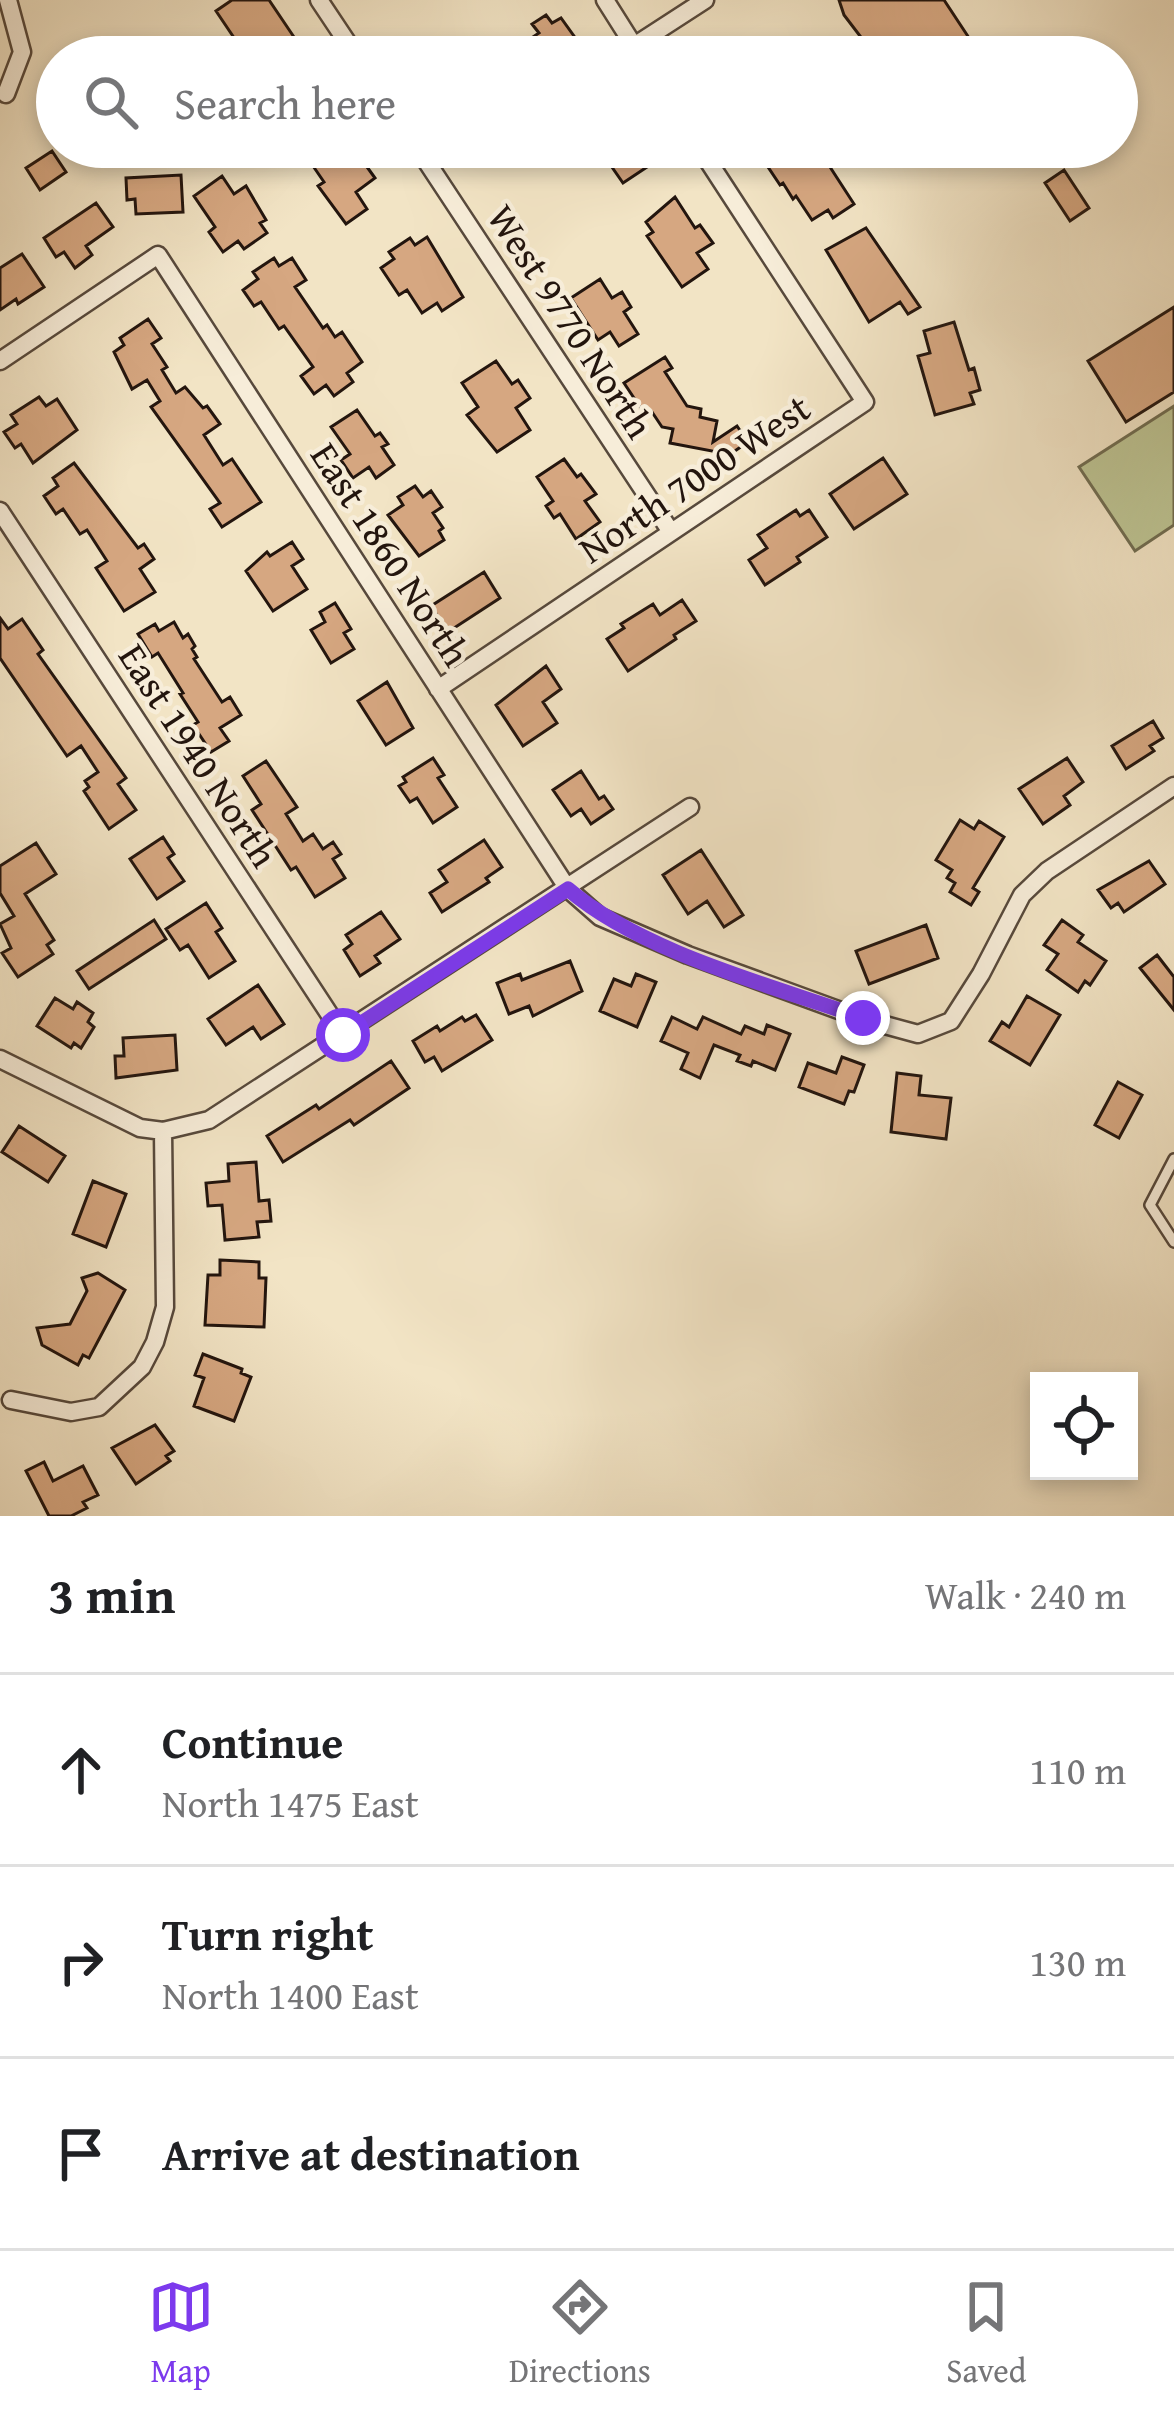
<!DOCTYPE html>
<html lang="en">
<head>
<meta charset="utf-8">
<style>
	body { margin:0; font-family:"Gentium Book Plus",serif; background:#f6f6f6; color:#202124 }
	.controls { position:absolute; right:36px; bottom:36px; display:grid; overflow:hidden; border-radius:0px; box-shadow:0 6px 18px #0003 }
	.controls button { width:108px; height:108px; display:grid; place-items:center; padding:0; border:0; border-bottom:3px solid #e0e0e0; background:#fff; color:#202124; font:60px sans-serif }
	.stop { position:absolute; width:36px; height:36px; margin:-27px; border:9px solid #7c3aed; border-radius:50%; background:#fff }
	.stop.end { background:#7c3aed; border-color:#fff; box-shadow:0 3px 12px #0008 }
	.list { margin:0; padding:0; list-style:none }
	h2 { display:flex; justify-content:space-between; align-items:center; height:156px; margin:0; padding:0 48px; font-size:51px }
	h2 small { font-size:39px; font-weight:400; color:#757577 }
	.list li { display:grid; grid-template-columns:78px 1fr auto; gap:36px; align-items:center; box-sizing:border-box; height:192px; padding:0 48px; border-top:3px solid #e0e0e0 }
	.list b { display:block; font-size:45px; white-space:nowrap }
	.list p { margin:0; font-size:39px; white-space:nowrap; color:#757577 }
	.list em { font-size:39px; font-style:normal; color:#757577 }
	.icon { flex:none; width:66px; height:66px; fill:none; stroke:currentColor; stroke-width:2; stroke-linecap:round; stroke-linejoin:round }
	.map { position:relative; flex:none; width:1174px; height:1516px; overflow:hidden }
	.search { position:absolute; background:#fff; box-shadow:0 6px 18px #0003; left:36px; right:36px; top:36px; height:132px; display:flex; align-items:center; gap:30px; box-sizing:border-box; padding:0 42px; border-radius:66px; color:#757577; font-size:45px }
	.sheet { height:732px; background:#fff }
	nav { display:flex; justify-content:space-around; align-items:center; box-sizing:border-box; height:168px; border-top:3px solid #e0e0e0; background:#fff; font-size:33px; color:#757577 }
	nav a { display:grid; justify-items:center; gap:6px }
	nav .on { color:#7c3aed }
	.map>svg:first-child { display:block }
</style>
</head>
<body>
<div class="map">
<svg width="1174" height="1516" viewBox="0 0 1174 1516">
	<rect width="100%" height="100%" fill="#f2e4c5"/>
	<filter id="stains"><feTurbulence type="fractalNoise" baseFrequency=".00167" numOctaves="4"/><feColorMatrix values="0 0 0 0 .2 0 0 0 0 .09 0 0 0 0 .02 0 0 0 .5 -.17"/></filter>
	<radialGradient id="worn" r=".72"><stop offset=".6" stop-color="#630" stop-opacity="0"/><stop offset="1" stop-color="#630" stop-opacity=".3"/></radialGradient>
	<path fill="#bdc493" stroke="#706c50" stroke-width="3" d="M 1174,406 L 1174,525 L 1135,551 L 1079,467 Z"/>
	<path fill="#d6a781" stroke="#23150e" stroke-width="3" d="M 232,0 L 269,0 L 298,43 L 277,57 L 247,57 L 216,11 Z
		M 839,0 L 944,0 L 977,50 L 967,57 L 876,57 L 844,15 Z
		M 546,15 L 552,23 L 561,18 L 589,57 L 529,57 L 521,45 L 539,33 L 532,24 Z
		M 319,147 L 361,147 L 368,157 L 362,160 L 375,178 L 356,192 L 367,209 L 346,224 L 318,186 L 324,182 L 313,166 L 326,157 Z
		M 598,147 L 647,147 L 656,161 L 623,183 Z
		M 765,147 L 817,147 L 854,204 L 833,218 L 828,210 L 812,220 L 796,196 L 793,199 L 783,183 L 780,185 L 758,152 Z
		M 52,151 L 66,172 L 40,190 L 26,168 Z
		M 1064,170 L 1089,208 L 1070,221 L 1045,183 Z
		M 181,175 L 183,212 L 136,214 L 135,199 L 127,200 L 126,178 Z
		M 222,176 L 234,194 L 246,186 L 266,220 L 260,223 L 267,233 L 244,249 L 238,241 L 223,252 L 209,232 L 215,227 L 194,196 Z
		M 675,197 L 695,228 L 700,225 L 713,243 L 697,253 L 708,269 L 682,287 L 647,236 L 653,232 L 646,222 Z
		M 96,203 L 113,227 L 86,246 L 92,255 L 75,268 L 64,252 L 56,257 L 44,238 Z
		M 866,228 L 920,307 L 908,314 L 900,302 L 869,322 L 826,250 Z
		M 427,237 L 463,297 L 442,311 L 437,303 L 422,313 L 407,290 L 399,295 L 381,268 L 394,259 L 389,252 L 410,238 L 415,245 Z
		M 22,254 L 44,287 L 18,304 L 16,299 L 0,310 L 0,268 Z
		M 274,258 L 279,266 L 292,258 L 306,280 L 295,287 L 323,328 L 327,325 L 335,337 L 342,332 L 362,362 L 347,373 L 353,382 L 334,396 L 326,385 L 314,394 L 301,376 L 313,367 L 284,326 L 279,329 L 261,302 L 254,306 L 243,290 L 258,279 L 253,272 Z
		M 600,279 L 612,298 L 622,292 L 631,307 L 624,312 L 638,334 L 619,346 L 610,332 L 598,340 L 571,298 Z
		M 1174,307 L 1174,392 L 1126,422 L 1088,361 Z
		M 148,319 L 161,338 L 152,344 L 167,367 L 162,370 L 176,393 L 185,387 L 203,408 L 207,406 L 220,424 L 204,435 L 223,465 L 232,459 L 261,502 L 222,527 L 210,509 L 220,503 L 151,407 L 160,401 L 147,380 L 132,389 L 114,352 L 124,345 L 120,338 Z
		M 954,322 L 969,370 L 974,368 L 980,390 L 970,393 L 974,404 L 935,415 L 918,356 L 930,353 L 924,331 Z
		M 665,357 L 672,368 L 665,372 L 687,406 L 701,409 L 700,417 L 717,421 L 713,442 L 737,426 L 748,442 L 726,457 L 723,453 L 670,443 L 673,429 L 662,427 L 652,412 L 646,416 L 624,383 Z
		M 496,361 L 512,384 L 518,380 L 530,398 L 516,408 L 530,430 L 497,452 L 467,415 L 478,407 L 462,383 Z
		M 39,397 L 46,406 L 57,399 L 77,430 L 33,463 L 21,444 L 15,448 L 4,432 L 17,424 L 11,415 Z
		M 357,410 L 375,436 L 380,433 L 388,444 L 382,447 L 394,465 L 376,478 L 369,467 L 353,478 L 341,460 L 350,454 L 331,427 Z
		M 883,458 L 907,494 L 854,529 L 830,494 Z
		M 564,459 L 577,477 L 581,474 L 596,494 L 585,501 L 600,522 L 576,539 L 560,514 L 554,518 L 546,506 L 553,501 L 537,477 Z
		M 74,463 L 138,548 L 144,544 L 154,559 L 140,569 L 155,592 L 124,611 L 96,568 L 107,561 L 87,530 L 80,534 L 63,509 L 56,514 L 44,496 L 58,486 L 53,478 Z
		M 415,486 L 423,497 L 431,491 L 442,507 L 433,513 L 443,528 L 439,531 L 444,540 L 419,556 L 388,515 L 403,505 L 398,497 Z
		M 796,510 L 800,516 L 809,510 L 827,537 L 797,557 L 800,562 L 765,585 L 749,560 L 767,548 L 758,535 Z
		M 292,542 L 303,559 L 292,566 L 307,589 L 273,611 L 246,571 L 267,552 L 270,556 Z
		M 484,572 L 500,598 L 448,632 L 431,606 Z
		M 682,600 L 696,621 L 674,635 L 676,639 L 628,671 L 607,639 L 624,628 L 621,624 L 653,604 L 660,615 Z
		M 335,603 L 351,629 L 344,633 L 354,649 L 331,663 L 311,630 L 325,622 L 320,612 Z
		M 0,618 L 8,629 L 22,619 L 43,650 L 38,654 L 126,778 L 118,784 L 136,810 L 109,829 L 84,791 L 89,787 L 85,781 L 98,772 L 81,746 L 67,756 L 0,658 Z
		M 174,622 L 183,638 L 188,634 L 195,646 L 192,649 L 197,657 L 194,659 L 222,702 L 230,697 L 241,715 L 220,728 L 229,741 L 211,752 L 193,725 L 198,722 L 180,694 L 183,693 L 158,653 L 152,657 L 138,634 L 155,624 L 159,631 Z
		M 546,666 L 561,689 L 543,702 L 557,723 L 523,746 L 496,705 Z
		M 387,682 L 413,728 L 386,745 L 358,701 Z
		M 1153,721 L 1163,738 L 1150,746 L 1154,751 L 1126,769 L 1112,746 Z
		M 433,758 L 444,775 L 438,778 L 457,807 L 433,823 L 417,798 L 410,802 L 399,786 L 406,782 L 403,777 Z
		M 1067,758 L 1083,782 L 1064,796 L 1070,805 L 1043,824 L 1019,789 Z
		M 266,761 L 297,807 L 286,814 L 303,841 L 313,834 L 323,849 L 333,842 L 341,854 L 333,859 L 345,878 L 315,897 L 296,867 L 291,870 L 252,810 L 261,804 L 243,776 Z
		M 581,771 L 599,799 L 604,796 L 613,809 L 591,824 L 581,809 L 571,816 L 553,790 Z
		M 960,820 L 974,829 L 979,821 L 1004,837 L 973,888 L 979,892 L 971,905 L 950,892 L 955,883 L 947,878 L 952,870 L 936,860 Z
		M 163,837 L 174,854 L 168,858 L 184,881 L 157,899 L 130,859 Z
		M 484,840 L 502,867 L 486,878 L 489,882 L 442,912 L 430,893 L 447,882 L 439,870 Z
		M 36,843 L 56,874 L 25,894 L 54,940 L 47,945 L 53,954 L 18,977 L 2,953 L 11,948 L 0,924 L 14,916 L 0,893 L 0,866 Z
		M 701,850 L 743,915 L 724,927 L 707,901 L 688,914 L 663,875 Z
		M 1149,861 L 1165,884 L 1124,912 L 1118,903 L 1111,908 L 1098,890 Z
		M 206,903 L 222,928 L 216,932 L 235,961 L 209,978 L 188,945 L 180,950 L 166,929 Z
		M 381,912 L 400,939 L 375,956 L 380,963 L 360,976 L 344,950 L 352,944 L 346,935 Z
		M 154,920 L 166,939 L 89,989 L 77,971 Z
		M 1062,920 L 1083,935 L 1078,942 L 1106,961 L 1090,985 L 1085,981 L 1078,992 L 1047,970 L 1058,954 L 1044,945 Z
		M 926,925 L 938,958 L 869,984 L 856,951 Z
		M 1157,955 L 1174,977 L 1174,1010 L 1140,968 Z
		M 570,961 L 582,991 L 533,1016 L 529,1006 L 509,1014 L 497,983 L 520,974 L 522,980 Z
		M 636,974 L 656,982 L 637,1027 L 600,1011 L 614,979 L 631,986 Z
		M 258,985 L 284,1024 L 261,1039 L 253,1027 L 226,1045 L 208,1019 Z
		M 1027,996 L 1060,1015 L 1030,1065 L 990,1041 L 1002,1022 L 1009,1027 Z
		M 55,998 L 73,1009 L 77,1002 L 93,1013 L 88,1022 L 94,1027 L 81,1048 L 74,1043 L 71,1048 L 37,1026 Z
		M 476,1015 L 492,1040 L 442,1071 L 434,1057 L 425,1062 L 413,1041 L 437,1026 L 440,1031 L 462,1017 L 465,1021 Z
		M 672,1017 L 697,1029 L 703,1017 L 741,1034 L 745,1026 L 764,1034 L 767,1025 L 790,1034 L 775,1070 L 753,1061 L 751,1066 L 737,1061 L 740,1055 L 714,1045 L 700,1078 L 681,1069 L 688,1053 L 661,1041 Z
		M 175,1035 L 177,1070 L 116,1078 L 115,1056 L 124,1056 L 123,1038 Z
		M 842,1057 L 864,1065 L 854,1092 L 849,1091 L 844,1104 L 799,1087 L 808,1063 L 836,1073 Z
		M 391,1061 L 409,1088 L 354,1125 L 350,1120 L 283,1162 L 267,1136 L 316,1105 L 319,1109 Z
		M 897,1073 L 921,1076 L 919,1095 L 951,1098 L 946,1139 L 891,1132 Z
		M 1118,1082 L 1142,1095 L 1119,1138 L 1095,1125 Z
		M 19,1126 L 65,1156 L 48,1182 L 2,1152 Z
		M 256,1162 L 259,1201 L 269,1200 L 271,1221 L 257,1222 L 259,1237 L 225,1240 L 222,1205 L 208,1206 L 206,1183 L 229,1181 L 228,1164 Z
		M 93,1181 L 126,1194 L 106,1247 L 73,1234 Z
		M 220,1260 L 259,1262 L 259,1278 L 266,1278 L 264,1327 L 205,1325 L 208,1275 L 220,1275 Z
		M 98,1273 L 125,1290 L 89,1358 L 83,1355 L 78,1365 L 42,1345 L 37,1328 L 70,1324 L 87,1291 L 82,1278 Z
		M 203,1354 L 242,1369 L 241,1373 L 251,1377 L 234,1421 L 194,1406 L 204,1378 L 195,1375 Z
		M 155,1425 L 174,1451 L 166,1456 L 170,1461 L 136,1484 L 112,1448 Z
		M 44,1462 L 53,1481 L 83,1466 L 98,1495 L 83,1502 L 87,1508 L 71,1516 L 49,1516 L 26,1471 Z"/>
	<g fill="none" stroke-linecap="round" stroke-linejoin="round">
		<defs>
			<path id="service" d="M 1174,1159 L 1150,1205 L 1174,1242"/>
			<path id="minor" d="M 319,0 L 357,57
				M 605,0 L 641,57
				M 634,46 L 705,0
				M 6,94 L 22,52 L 8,0
				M 417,147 L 671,532
				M 0,361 L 158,255 L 568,889 L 600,917 L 688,955 L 863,1019 L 918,1034 L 951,1021 L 981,974 L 1022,895 L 1047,871 L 1174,786
				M 0,511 L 343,1035
				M 438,689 L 865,402 L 699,147
				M 0,1059 L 140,1128 L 163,1131 L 209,1120 L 690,807
				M 11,1400 L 71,1412 L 99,1407 L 142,1367 L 155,1342 L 165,1307 L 163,1131"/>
		</defs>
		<use href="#service" stroke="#57493c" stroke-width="14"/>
		<use href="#minor" stroke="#57493c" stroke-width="21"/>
		<use href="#service" stroke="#f7edd9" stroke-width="9"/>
		<use href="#minor" stroke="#f7edd9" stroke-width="16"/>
	</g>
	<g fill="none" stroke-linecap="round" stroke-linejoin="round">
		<path stroke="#7c3aed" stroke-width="15" d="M 343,1035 L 568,889 C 641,952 770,985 863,1018"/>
	</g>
	<g text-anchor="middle" stroke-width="9" stroke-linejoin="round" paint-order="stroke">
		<g font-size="39" fill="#23150e" stroke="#f7edd9">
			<text transform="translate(571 321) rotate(57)" y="14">West 9770 North</text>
			<text transform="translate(694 478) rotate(-34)" y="14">North 7000 West</text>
			<text transform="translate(391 554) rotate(57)" y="14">East 1860 North</text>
			<text transform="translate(199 755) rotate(57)" y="14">East 1940 North</text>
		</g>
	</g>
	<rect width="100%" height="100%" filter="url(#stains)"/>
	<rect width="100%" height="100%" fill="url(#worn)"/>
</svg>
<div class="controls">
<button><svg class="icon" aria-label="locate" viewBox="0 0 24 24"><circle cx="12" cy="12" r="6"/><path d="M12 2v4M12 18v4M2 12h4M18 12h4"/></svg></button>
</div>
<div class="stop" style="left:343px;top:1035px"></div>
<div class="stop end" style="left:863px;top:1018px"></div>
<div class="search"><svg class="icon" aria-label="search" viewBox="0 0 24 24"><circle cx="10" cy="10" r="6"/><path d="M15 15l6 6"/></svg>Search here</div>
</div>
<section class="sheet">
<h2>3 min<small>Walk · 240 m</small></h2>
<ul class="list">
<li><svg class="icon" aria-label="ahead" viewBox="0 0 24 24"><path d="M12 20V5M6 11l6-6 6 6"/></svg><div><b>Continue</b><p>North 1475 East</p></div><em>110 m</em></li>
<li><svg class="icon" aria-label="right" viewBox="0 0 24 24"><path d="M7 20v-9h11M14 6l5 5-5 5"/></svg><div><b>Turn right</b><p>North 1400 East</p></div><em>130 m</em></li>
<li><svg class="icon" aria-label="arrive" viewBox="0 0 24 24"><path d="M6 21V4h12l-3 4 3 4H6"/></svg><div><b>Arrive at destination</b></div></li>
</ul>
</section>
<nav>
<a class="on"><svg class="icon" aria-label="map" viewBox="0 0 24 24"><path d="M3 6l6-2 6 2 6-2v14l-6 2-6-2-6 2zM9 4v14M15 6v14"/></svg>Map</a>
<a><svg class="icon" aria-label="directions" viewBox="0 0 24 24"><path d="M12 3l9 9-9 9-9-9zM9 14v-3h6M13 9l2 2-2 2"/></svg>Directions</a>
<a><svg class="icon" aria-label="saved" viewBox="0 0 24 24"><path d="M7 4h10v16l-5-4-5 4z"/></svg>Saved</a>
</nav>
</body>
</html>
